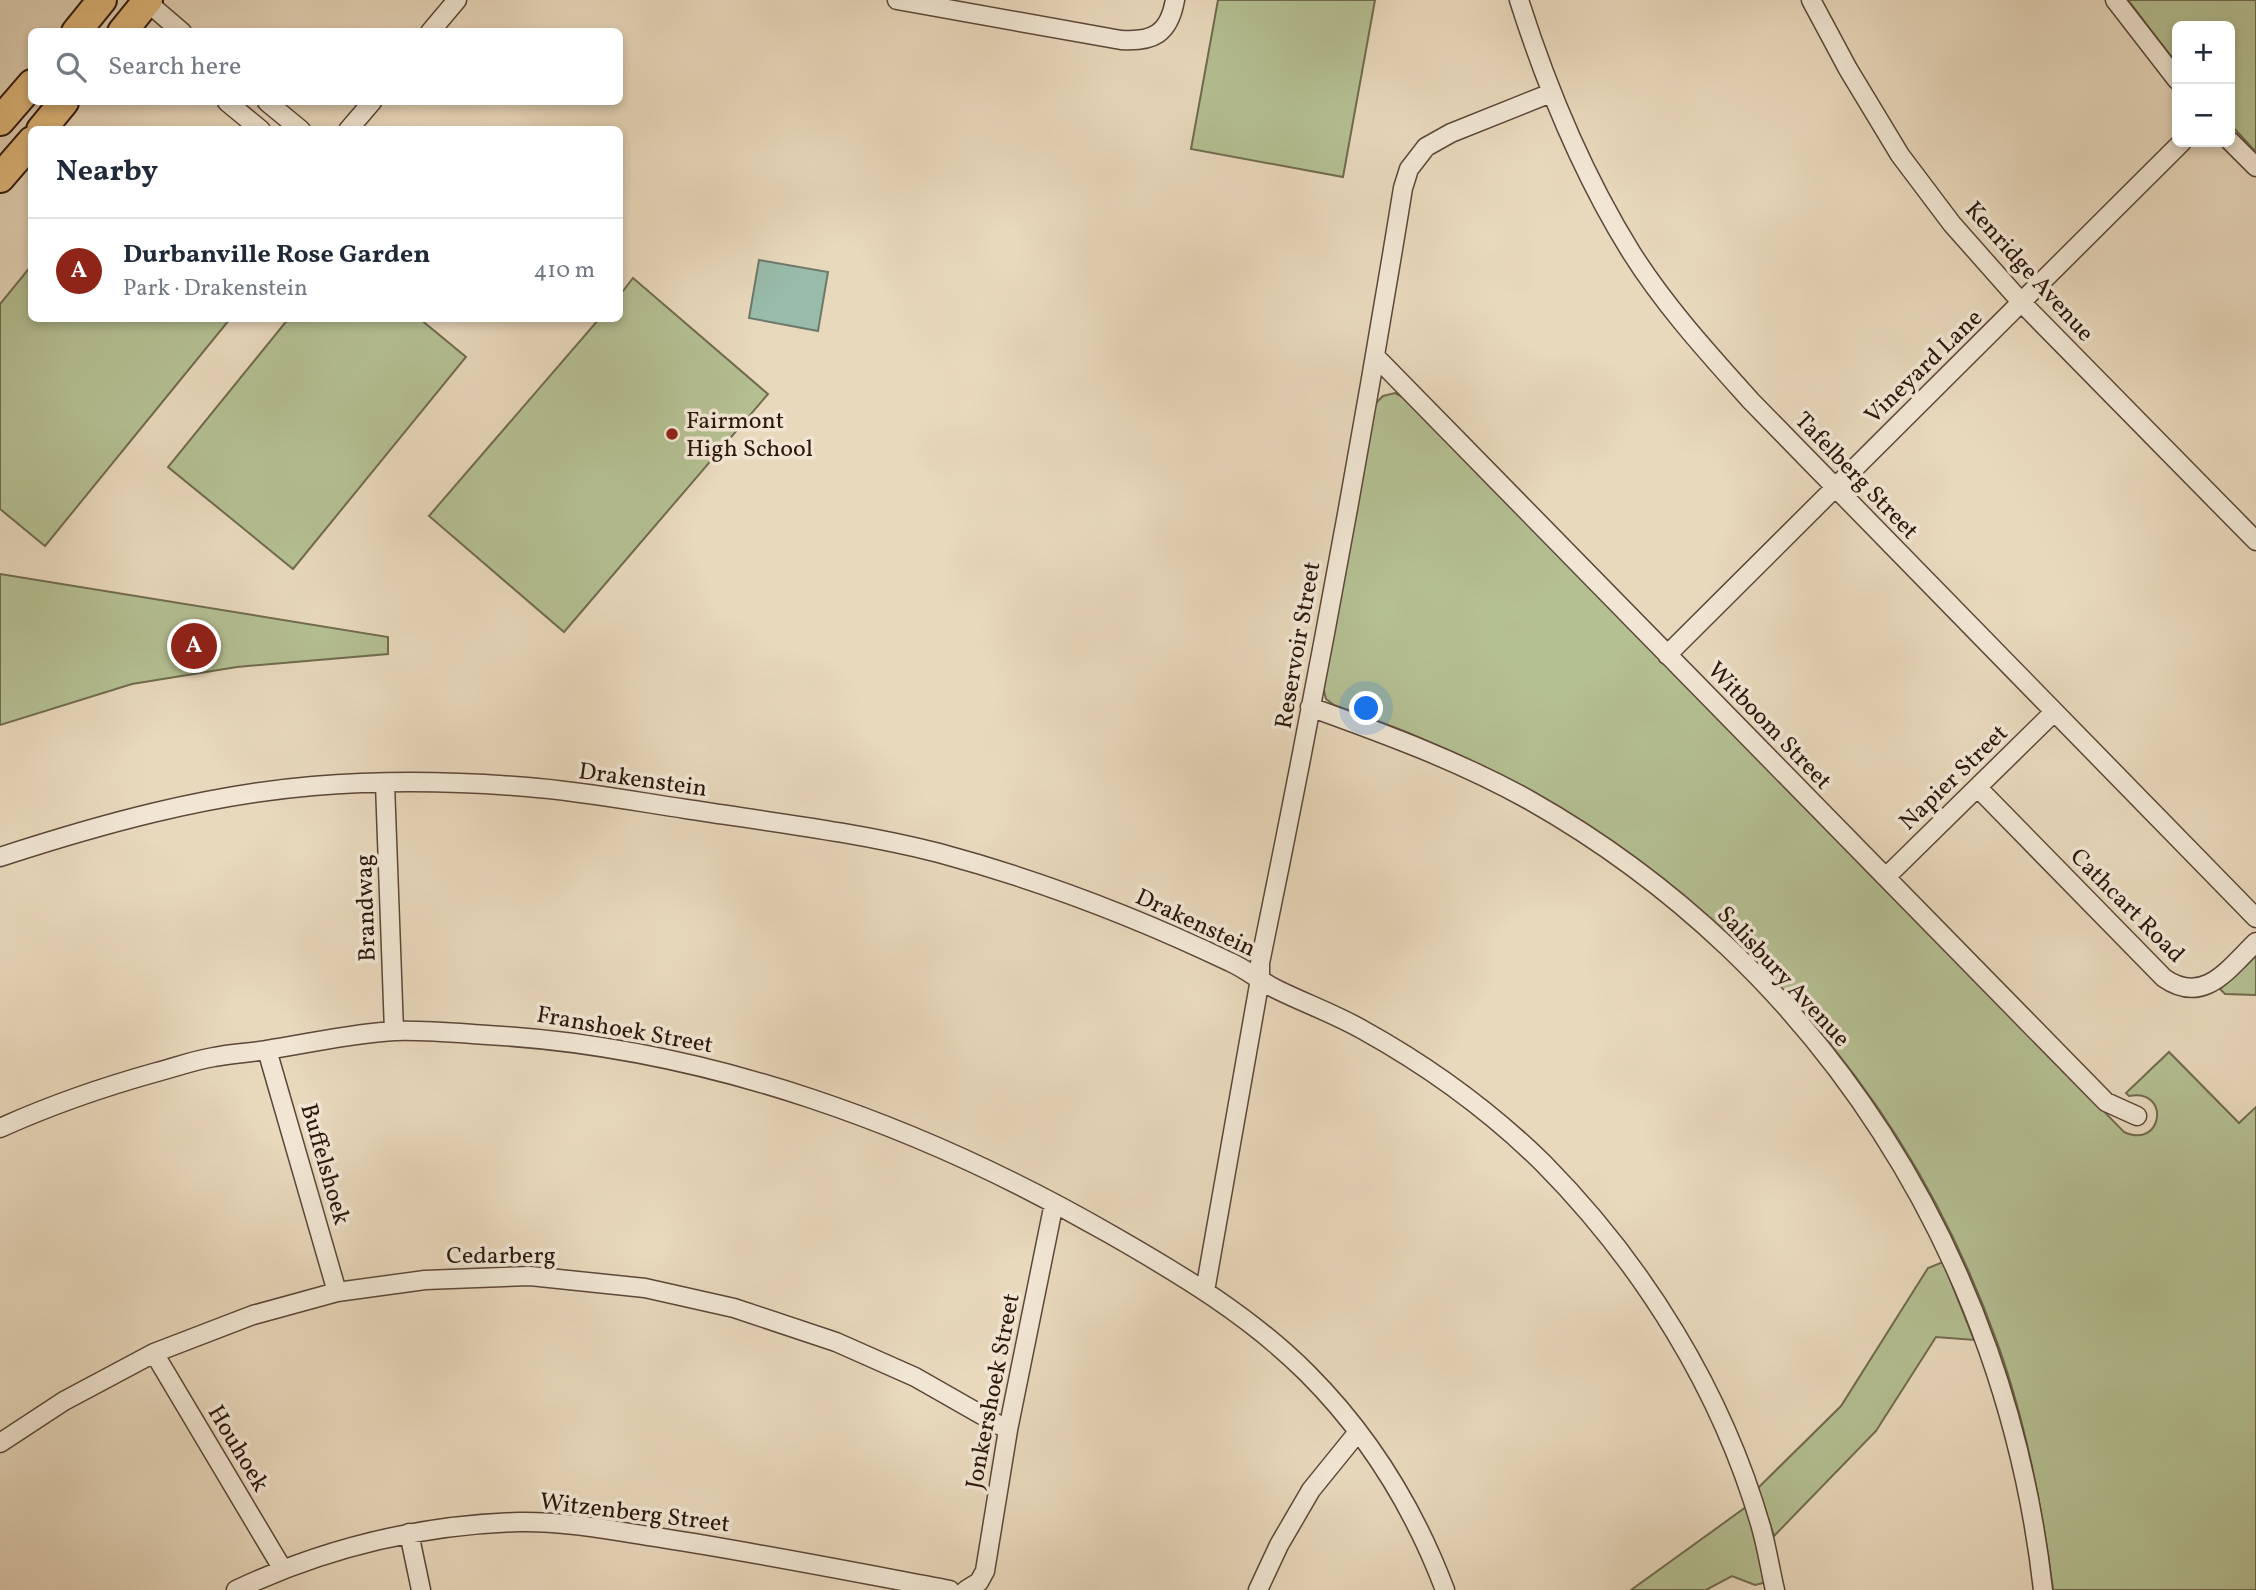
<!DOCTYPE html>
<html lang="en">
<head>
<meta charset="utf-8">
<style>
	body { margin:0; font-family:Vollkorn,serif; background:#f2f2f3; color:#1f2937 }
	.controls { position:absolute; right:21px; top:21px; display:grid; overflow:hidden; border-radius:10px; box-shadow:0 4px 10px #0003 }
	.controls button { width:63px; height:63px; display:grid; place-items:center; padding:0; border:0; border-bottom:2px solid #e0e1e3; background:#fff; color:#1f2937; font:35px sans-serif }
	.you { position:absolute; left:1367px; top:709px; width:24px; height:24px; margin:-18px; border:5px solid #fff; border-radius:50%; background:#1a73e8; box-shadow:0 0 0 10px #1a73e833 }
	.badge { display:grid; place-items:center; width:46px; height:46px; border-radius:50%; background:#8f2418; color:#fff; font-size:23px; font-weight:700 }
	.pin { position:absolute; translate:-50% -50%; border:4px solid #fff; box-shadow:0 2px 7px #0006 }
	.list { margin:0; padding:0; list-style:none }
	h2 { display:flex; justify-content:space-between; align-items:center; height:91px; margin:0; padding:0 28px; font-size:30px }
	h2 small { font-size:23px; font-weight:400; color:#747a83 }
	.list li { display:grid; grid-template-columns:46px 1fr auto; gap:21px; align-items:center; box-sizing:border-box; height:105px; padding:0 28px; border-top:2px solid #e0e1e3 }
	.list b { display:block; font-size:26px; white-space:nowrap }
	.list p { margin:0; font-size:23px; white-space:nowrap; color:#747a83 }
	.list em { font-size:23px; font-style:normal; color:#747a83 }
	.icon { flex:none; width:38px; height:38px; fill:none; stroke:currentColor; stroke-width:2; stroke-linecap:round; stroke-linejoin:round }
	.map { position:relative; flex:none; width:2256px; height:1590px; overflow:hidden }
	.search { position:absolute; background:#fff; box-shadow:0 4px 10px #0003; left:28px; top:28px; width:595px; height:77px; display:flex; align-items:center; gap:18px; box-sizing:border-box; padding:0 24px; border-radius:10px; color:#747a83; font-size:26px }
	.panel { position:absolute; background:#fff; box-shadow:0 4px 10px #0003; left:28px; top:126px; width:595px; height:196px; border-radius:10px }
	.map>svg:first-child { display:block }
</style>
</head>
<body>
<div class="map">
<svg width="2256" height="1590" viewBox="0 0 2256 1590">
	<rect width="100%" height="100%" fill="#e8d8bc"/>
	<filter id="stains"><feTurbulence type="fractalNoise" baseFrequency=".00286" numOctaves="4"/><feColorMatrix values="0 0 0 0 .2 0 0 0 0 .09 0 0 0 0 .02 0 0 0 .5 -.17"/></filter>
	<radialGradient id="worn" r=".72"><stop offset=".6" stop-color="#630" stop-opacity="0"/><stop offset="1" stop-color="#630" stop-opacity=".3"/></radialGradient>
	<path fill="#b4bf92" stroke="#706b4f" stroke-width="2" d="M 1218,0 L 1375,0 L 1343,177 L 1191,149 Z
		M 2128,0 L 2256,0 L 2256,152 L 2230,124 L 2230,26 L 2177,26 L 2177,64 Z
		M 31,266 L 32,318 L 230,319 L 45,546 L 0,509 L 0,304 Z
		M 633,278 L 768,394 L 564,632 L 429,516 L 599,319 L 620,318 L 620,295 Z
		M 289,318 L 420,319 L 466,357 L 293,569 L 168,467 Z
		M 1395,393 L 1406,399 L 2124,1132 C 2163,1150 2171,1088 2129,1096 L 2126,1093 L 2169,1052 L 2239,1123 L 2256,1107 L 2256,1590 L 2053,1590 C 2042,1506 2026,1422 1997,1342 C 1885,1031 1644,810 1334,705 L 1326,699 L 1323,687 L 1375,404 L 1383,396 Z
		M 0,574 L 388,637 L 388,654 L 237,667 L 132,684 L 0,725 Z
		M 2256,956 L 2256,995 L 2225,994 L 2220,989 Z
		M 1943,1262 L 1974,1340 L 1936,1337 L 1876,1431 L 1774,1536 L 1758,1488 L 1841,1406 L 1928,1268 Z
		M 1746,1507 L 1767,1582 L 1755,1585 L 1732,1576 L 1706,1590 L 1631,1590 Z"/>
	<path fill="#98bbaa" stroke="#6d796b" stroke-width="2" d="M 759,260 L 828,272 L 818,331 L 749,318 Z"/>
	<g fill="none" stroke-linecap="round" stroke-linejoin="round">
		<defs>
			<path id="minor" d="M 897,0 L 1121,40 C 1153,42 1169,34 1175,0
				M 1519,0 C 1547,88 1582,173 1631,252 C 1665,306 1708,353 1751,401 L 2256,918
				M 1811,0 L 1848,69 L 1900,155 L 1952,224 L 2022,303 L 2256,541
				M 2115,0 L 2177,80
				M 147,2 L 182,32
				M 430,32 L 457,0
				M 227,102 L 261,130
				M 267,102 L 301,130
				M 348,130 L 372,102
				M 2230,141 L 2256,167
				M 1376,357 L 2106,1102 L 2137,1116
				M 1667,655 L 2182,142
				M 1310,707 C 1385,734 1459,761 1529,800 C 1821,965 2006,1259 2043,1590
				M 385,784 L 394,1031
				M 1978,788 L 2164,978 C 2204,1006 2229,968 2256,942
				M 0,857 C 101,824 206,795 313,786 C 383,780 456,781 527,787 C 580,791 633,801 686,809 C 770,822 856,832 939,853 C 1039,880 1136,917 1230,962 C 1246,969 1260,981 1276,989 C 1304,1003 1335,1014 1363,1030 C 1428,1066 1490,1111 1543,1163 C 1643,1264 1722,1391 1761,1527 C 1767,1548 1770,1569 1775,1590
				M 1886,877 L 2054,712
				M 267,1050 L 337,1292
				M 0,1128 C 51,1105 103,1087 157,1072 C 176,1067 195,1060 214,1057 C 233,1053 252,1053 272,1049 C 312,1043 354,1033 395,1031 C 426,1030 457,1033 487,1035 C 707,1047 920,1125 1110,1234 C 1180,1274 1250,1316 1307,1373 C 1369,1435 1414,1508 1445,1590
				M 1205,1291 L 1260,979 L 1260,963 C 1313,706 1361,447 1403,188 L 1409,169 L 1426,147 L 1451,133 L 1551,93
				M 154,1353 L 282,1568
				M 0,1443 L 64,1401 L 154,1353 L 253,1315 L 337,1292 L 425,1280 L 530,1276 L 645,1288 L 734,1308 L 836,1342 L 915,1377 L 1008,1430
				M 409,1533 L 421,1590
				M 236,1590 C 325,1548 421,1525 519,1522 C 567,1521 614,1531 662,1538 C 758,1553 854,1572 950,1590
				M 966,1590 L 979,1582 L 985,1571 L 1008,1430 L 1054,1203
				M 1258,1590 L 1279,1545 L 1311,1490 L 1358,1432"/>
			<path id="primary" d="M 76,32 L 102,0
				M 122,32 L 148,0
				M 0,121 L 32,84
				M 41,130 L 64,102
				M 0,178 L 32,141"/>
		</defs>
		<use href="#minor" stroke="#5c4738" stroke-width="21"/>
		<use href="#primary" stroke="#2d170c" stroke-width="32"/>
		<use href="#minor" stroke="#f0e6d3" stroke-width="18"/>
		<use href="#primary" stroke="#e4bc7e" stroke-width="28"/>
	</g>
	<circle fill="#8f2418" stroke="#f0e6d3" stroke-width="2.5" cx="672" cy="434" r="7"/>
	<g text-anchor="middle" stroke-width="7" stroke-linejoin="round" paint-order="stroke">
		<g font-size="24" fill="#2d170c" stroke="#f0e6d3">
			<text transform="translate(2030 271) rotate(48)" y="8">Kenridge Avenue</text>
			<text transform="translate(1923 366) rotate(-44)" y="8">Vineyard Lane</text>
			<text transform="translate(1857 475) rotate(46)" y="8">Tafelberg Street</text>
			<text transform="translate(1297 645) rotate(-80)" y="8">Reservoir Street</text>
			<text transform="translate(1770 725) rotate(46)" y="8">Witboom Street</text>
			<text transform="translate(1953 777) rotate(-44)" y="8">Napier Street</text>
			<text transform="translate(643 779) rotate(8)" y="8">Drakenstein</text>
			<text transform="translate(2128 905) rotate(45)" y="8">Cathcart Road</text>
			<text transform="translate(365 908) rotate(-92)" y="8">Brandwag</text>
			<text transform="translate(1196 922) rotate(25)" y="8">Drakenstein</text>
			<text transform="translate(1784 976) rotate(47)" y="8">Salisbury Avenue</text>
			<text transform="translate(625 1029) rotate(10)" y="8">Franshoek Street</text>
			<text transform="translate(326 1164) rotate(74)" y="8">Buffelshoek</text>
			<text x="501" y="1263">Cedarberg</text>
			<text transform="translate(992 1391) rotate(-79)" y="8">Jonkershoek Street</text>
			<text transform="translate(239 1448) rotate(59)" y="8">Houhoek</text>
			<text transform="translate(635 1512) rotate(7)" y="8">Witzenberg Street</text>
		</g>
		<g font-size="24" fill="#2d170c" stroke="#f0e6d3" text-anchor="start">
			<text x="686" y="428">Fairmont<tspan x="686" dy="28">High School</tspan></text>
		</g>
	</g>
	<rect width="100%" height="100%" filter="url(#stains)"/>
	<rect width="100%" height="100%" fill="url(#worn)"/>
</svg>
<div class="controls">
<button>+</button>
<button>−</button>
</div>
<div class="you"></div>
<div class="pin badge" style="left:194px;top:646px">A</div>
<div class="search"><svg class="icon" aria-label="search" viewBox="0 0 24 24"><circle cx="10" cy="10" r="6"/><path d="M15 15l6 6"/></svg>Search here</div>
<section class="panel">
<h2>Nearby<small></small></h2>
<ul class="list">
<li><span class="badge">A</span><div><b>Durbanville Rose Garden</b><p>Park · Drakenstein</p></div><em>410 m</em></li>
</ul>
</section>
</div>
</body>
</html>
